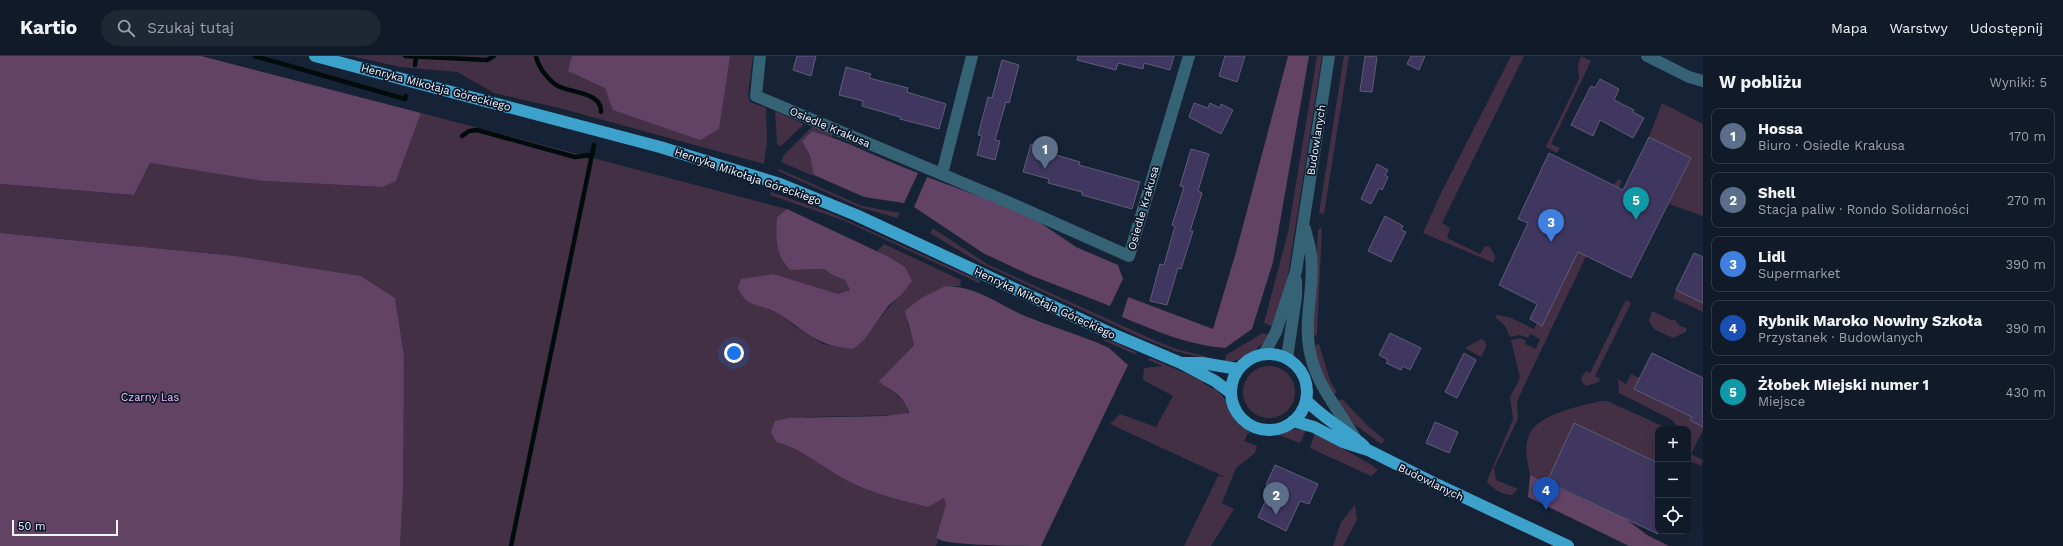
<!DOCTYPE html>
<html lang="pl">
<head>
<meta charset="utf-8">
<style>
	body { margin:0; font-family:"Work Sans",sans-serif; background:#1e2734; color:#f1f3f6 }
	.controls { position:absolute; right:12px; bottom:12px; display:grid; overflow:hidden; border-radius:8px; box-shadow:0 4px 16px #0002 }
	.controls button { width:36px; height:36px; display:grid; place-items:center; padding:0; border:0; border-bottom:1px solid #303845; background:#101a28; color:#f1f3f6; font:20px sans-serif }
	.scale { position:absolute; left:12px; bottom:10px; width:106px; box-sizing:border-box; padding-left:4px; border:2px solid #f0f5fd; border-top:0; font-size:11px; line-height:14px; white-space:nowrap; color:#f0f5fd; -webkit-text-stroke:3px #0d192b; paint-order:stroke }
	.you { position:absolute; left:734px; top:297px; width:14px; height:14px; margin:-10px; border:3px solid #fff; border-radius:50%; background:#1a73e8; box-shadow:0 0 0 6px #1a73e833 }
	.badge { display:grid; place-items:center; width:26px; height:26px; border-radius:50%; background:#8c9099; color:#fff; font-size:13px; font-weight:700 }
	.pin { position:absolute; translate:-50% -33px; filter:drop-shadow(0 1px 2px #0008) }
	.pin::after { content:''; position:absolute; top:21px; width:14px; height:12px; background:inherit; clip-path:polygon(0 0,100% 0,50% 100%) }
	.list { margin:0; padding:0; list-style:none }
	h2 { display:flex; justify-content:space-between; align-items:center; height:52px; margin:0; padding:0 16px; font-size:17px }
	h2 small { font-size:13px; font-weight:400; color:#9ca1a8 }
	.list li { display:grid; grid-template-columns:26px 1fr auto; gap:12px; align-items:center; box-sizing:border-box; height:56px; margin:0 8px 8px; padding:0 8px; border:1px solid #303845; border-radius:8px }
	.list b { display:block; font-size:15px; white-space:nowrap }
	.list p { margin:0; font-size:13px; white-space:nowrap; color:#9ca1a8 }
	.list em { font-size:13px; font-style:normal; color:#9ca1a8 }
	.icon { flex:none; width:22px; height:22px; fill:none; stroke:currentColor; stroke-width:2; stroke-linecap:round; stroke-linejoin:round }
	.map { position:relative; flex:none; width:1703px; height:490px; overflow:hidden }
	header { display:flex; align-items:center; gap:24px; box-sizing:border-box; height:56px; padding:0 20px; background:#101a28; border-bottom:1px solid #303845 }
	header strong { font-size:19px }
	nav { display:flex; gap:22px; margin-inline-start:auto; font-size:14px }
	.search { width:280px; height:36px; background:#1e2734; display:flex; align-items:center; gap:10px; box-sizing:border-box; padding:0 14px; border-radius:22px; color:#9ca1a8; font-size:15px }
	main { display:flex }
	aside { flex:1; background:#101a28 }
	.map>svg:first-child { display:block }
</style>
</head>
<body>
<header>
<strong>Kartio</strong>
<div class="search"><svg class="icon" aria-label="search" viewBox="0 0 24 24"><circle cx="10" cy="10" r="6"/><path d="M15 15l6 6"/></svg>Szukaj tutaj</div>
<nav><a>Mapa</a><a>Warstwy</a><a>Udostępnij</a></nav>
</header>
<main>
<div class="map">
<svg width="1703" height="490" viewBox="0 0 1703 490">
	<rect width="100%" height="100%" fill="#162235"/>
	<path fill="#443045" d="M 352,0 L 753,0 L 748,39 L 750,46 L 766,52 L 767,85 L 764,108 L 563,53 L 494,37 L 457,16 L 400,11 Z
		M 1317,0 L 1322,0 L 1288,219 L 1284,239 L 1274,271 L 1264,267 L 1288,176 Z
		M 1344,0 L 1349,0 L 1324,158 L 1319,157 Z
		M 1511,0 L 1524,0 L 1442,167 L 1450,172 L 1447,182 L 1480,198 L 1485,190 L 1490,191 L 1495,200 L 1494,207 L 1423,177 L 1442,135 Z
		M 1581,0 L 1591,5 L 1551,88 L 1560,92 L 1557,97 L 1546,91 L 1579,23 L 1578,9 Z
		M 1662,47 L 1703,68 L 1703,160 L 1669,148 L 1691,102 L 1649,81 Z
		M 775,55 L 804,68 L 781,90 L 777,88 Z
		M 421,57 L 787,153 L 777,161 L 784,208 L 790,214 L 824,213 L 834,220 L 845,224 L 850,234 L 838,238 L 818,233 L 746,244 L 778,257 L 796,271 L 823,288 L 852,293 C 872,278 882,255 901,239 L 905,211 L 877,195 L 884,188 L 961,224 L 960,230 L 945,230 L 921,242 L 907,266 L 914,289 L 878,326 L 887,331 L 907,348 L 908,363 L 901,359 L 806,361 L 776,386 C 806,394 827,416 854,428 C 878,439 903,445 928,451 L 944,441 L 946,448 L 936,481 L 938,485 L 936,490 L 400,490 L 404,299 L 395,242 L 361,220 L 236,200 L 0,177 L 0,128 L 134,139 L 150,107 L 262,125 L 383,131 L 396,125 Z
		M 813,70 L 832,78 L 832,81 L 812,75 L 802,85 C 808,96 815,108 814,120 L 781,106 L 784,99 Z
		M 779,113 L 862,150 L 900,157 L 897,162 L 859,151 L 778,115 Z
		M 1618,123 L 1622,125 L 1523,332 L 1517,346 L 1518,363 L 1494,412 L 1496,424 L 1518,433 L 1512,439 C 1504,439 1490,432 1487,425 L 1513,363 L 1510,341 L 1520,322 L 1511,284 L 1520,282 L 1526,285 L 1525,288 L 1536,293 L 1540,283 L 1530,278 L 1528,282 L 1520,279 L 1510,281 L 1505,270 L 1496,262 L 1496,259 L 1509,261 L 1534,273 L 1537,267 L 1542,269 L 1612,128 L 1614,129 Z
		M 771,136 L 831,157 L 981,225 L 979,227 L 845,165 L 770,139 Z
		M 933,172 L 987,208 L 1156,285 L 1176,293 L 1212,302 L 1212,304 L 1175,295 L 1142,282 L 980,207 L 930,177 Z
		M 1322,172 L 1317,279 L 1313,280 L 1318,174 Z
		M 1676,234 L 1703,247 L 1703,256 L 1673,242 Z
		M 1626,244 L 1631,247 L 1595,320 L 1600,323 L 1599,326 L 1586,330 L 1582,326 L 1581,322 L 1586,315 L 1590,317 Z
		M 1652,255 L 1671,264 L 1675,264 L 1680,270 L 1687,272 L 1686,276 L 1673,282 L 1654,273 L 1649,265 Z
		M 1263,277 L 1269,279 C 1260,293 1242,306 1225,306 L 1226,299 Z
		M 1104,282 L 1136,296 L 1137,299 L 1103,284 Z
		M 1481,283 L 1485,285 L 1486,291 L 1481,301 L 1465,292 Z
		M 1319,288 L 1330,325 L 1337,336 L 1332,339 L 1320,312 L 1314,290 Z
		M 1150,302 L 1204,325 L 1203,327 L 1214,333 L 1215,332 L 1224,342 L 1235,362 L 1252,379 L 1248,377 L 1244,385 L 1257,390 L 1255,397 L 1236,412 L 1222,447 L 1234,453 L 1211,490 L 1184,490 L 1218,420 L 1225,421 L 1110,368 L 1120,358 L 1156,371 L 1173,340 L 1143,324 L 1144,312 L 1163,310 L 1148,304 Z
		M1243 336a26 26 0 1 1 52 0a26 26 0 1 1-52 0Z
		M 1631,318 L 1640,322 L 1634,333 L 1682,356 L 1687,346 L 1697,351 L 1690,364 L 1696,367 L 1703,355 L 1703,374 L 1691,398 L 1703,404 L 1701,410 L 1688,404 L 1688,373 L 1680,373 L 1672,364 L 1619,337 L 1618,323 L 1626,328 Z
		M 1342,343 L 1368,370 L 1385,384 L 1381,388 L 1354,368 L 1336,346 Z
		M 1602,345 L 1607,345 L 1667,372 L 1658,373 L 1658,407 L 1574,368 L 1547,426 L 1530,419 C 1528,408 1524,394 1528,382 C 1535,358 1580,350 1602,345 Z
		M 1295,373 L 1306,374 L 1300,387 L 1279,379 L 1280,377 Z
		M 1315,377 L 1370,408 L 1378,414 L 1371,420 L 1310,392 Z
		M 1355,449 L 1357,464 L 1343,490 L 1333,490 L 1341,466 Z"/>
	<path fill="#624365" d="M 0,0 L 201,0 L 421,57 L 396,125 L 383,131 L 262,125 L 150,107 L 134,139 L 0,128 Z
		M 572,0 L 730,0 L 719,73 L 700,84 L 613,54 L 605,32 L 568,15 Z
		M 1288,0 L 1309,0 L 1273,206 L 1252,273 L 1225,292 C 1188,289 1156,275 1122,261 L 1128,241 L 1213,273 L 1236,196 Z
		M 812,75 C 848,85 882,104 918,117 L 904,147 L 864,141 L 814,119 L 810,100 L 802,85 Z
		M 927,121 L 1003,149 L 1039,166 L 1076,191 L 1118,209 L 1123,223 L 1110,250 L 1030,219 L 983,197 L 914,151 Z
		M 787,153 L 887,200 L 905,211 L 912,225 L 901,239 L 889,249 L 864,284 L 853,293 C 816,290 807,276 779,258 C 769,251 756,251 747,245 C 743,242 740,236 738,232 L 741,223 L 773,218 L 838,238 L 850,234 L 845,224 L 834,220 L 824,213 L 790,214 C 775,199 776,182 777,161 Z
		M 0,177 L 236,200 L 361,220 L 395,242 L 404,299 L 403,431 L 400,490 L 0,490 Z
		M 945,230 C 976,230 998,248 1025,260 C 1049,270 1074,277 1098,287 L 1109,292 L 1128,309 L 1041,490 C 1023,490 945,490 936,482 L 946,448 L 944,442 L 928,451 C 903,445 878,439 854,428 C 827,416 806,394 776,386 L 771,376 L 775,365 L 789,362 L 884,360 L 909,357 C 906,342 891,333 878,326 L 914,289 L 905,255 L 921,242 Z
		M 1530,419 L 1626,463 L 1647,479 L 1669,490 L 1629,490 L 1528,441 Z"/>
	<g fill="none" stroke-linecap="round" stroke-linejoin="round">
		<path stroke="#000c0c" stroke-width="4.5" d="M 255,0 L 405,43 L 406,40
			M 405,0 L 487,4 L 494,0
			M 536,0 C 538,11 548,24 558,30 C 571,37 602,36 601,56
			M 415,9 L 416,1
			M 462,80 L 469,75 L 477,74 L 575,101 L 591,99
			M 511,490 L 594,89"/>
	</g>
	<path fill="#3f375f" stroke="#605c75" d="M 797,0 L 816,0 L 811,20 L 793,14 Z
		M 1078,0 L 1174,0 L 1170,14 L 1144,7 L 1143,13 L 1118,7 L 1116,14 L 1077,4 Z
		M 1225,0 L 1245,0 L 1237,26 L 1219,20 Z
		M 1365,0 L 1377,1 L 1372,36 L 1360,35 Z
		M 1411,0 L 1425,0 L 1419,14 L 1407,8 Z
		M 1002,4 L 1019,9 L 1009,47 L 1006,46 L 995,84 L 1000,85 L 995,104 L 977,99 L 982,80 L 978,79 L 988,41 L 992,42 Z
		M 846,11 L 871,18 L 869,22 L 908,32 L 907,36 L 946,48 L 939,73 L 900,63 L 900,61 L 862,50 L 863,45 L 839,39 Z
		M 1600,23 L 1619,33 L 1614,44 L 1634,54 L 1633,56 L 1644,62 L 1633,82 L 1600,64 L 1593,80 L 1571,69 L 1591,30 L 1595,32 Z
		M 1194,47 L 1208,52 L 1210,47 L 1220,52 L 1221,48 L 1233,54 L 1221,78 L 1189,61 Z
		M 1649,81 L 1691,102 L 1631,222 L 1578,196 L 1542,270 L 1530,263 L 1537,248 L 1499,229 L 1528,167 L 1518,163 L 1549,97 L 1623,134 Z
		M 1031,88 L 1057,95 L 1056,99 L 1080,106 L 1079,109 L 1140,126 L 1132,153 L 1082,139 L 1082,136 L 1048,127 L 1049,123 L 1023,116 Z
		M 1191,93 L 1209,98 L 1198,135 L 1202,137 L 1190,175 L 1193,175 L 1181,213 L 1178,212 L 1167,249 L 1150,245 L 1160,208 L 1164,209 L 1175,170 L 1172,169 L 1184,131 L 1180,130 Z
		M 1377,108 L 1388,114 L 1385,119 L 1388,121 L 1382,134 L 1379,132 L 1371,148 L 1361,143 Z
		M 1385,160 L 1403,170 L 1401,174 L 1406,176 L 1391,206 L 1368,195 Z
		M 1694,197 L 1703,201 L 1703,247 L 1676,234 Z
		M 1390,277 L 1421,292 L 1410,314 L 1403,310 L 1401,314 L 1386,307 L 1388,304 L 1379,299 Z
		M 1464,297 L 1476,304 L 1457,342 L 1445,336 Z
		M 1652,297 L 1703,322 L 1703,371 L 1690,364 L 1692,361 L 1634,333 Z
		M 1435,366 L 1458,376 L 1449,397 L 1426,387 Z
		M 1574,367 L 1658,407 L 1658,478 L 1547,426 Z
		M 1275,409 L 1318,428 L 1309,448 L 1300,445 L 1286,475 L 1258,461 L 1272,432 L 1266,429 Z"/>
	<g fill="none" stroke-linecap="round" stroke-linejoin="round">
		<path stroke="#366276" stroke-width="12" d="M 760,0 L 756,40 L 1008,146 L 1129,200 L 1189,0
			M 1647,0 L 1689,21 L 1703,25
			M 942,118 L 972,0
			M 1305,173 C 1307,181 1310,190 1311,199 C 1315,229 1304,260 1309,291 C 1315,329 1337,350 1355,382
			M 1264,298 L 1276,276 L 1296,215 L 1329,0
			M 1287,302 L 1296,241 L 1296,224"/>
		<path stroke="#3da2cb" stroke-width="12" d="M 315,0 L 660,91 L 780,128 L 856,159 L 1110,277 L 1181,307 L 1215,325 L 1231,337
			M1231 336a38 38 0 1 1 76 0a38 38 0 1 1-76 0Z
			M 1182,307 L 1202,307 L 1238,313
			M 1306,344 C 1323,362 1345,374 1364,390
			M 1293,365 L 1314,371 L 1343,386 L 1368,394 L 1438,429 L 1568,490"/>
	</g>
	<g text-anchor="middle" stroke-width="3.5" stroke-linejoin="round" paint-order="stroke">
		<g font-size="11" fill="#f0f5fd" stroke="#0d192b">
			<text transform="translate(436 31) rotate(15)" y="4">Henryka Mikołaja Góreckiego</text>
			<text transform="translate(830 71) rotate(23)" y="4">Osiedle Krakusa</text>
			<text transform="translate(1316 84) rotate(-81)" y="4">Budowlanych</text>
			<text transform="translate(748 120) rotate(19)" y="4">Henryka Mikołaja Góreckiego</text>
			<text transform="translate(1143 152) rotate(-74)" y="4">Osiedle Krakusa</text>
			<text transform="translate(1045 247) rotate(25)" y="4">Henryka Mikołaja Góreckiego</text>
			<text transform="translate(1431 426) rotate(26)" y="4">Budowlanych</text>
		</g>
		<g font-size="11" fill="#f0baf5" stroke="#0d192b">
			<text x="150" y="345">Czarny Las</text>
		</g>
	</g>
</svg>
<div class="controls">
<button>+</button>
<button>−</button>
<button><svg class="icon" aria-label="locate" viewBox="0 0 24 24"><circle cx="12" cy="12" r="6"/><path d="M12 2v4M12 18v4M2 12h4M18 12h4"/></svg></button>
</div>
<div class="scale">50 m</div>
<div class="you"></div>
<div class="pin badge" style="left:1045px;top:113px;background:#5c6f8a">1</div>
<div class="pin badge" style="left:1276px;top:459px;background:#5c6f8a">2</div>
<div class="pin badge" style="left:1551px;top:186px;background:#3f7fe0">3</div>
<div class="pin badge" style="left:1546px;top:454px;background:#1a4fb4">4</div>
<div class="pin badge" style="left:1636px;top:164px;background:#0f9aa8">5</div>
</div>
<aside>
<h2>W pobliżu<small>Wyniki: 5</small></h2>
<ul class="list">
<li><span class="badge" style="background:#5c6f8a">1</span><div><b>Hossa</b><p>Biuro · Osiedle Krakusa</p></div><em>170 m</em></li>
<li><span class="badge" style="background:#5c6f8a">2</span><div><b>Shell</b><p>Stacja paliw · Rondo Solidarności</p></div><em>270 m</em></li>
<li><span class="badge" style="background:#3f7fe0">3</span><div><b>Lidl</b><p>Supermarket</p></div><em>390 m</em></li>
<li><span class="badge" style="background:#1a4fb4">4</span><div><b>Rybnik Maroko Nowiny Szkoła</b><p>Przystanek · Budowlanych</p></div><em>390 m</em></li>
<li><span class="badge" style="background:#0f9aa8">5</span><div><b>Żłobek Miejski numer 1</b><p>Miejsce</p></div><em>430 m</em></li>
</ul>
</aside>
</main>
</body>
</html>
